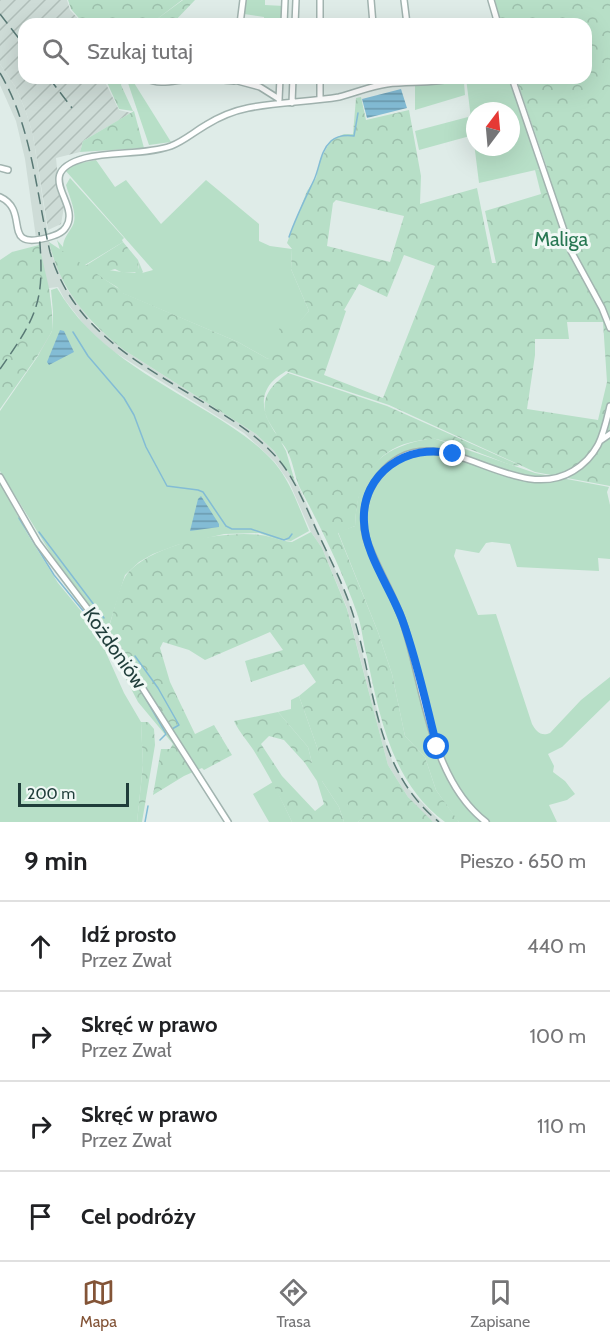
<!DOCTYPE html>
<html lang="pl">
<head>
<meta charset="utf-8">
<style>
	body { margin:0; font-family:Cabin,sans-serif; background:#f6f6f6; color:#202124 }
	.compass { position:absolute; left:466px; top:102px; width:54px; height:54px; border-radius:50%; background:#fff; box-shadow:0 6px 24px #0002; rotate:16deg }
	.scale { position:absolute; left:18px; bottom:15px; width:111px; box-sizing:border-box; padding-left:6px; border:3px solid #1f3d3a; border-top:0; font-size:16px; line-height:21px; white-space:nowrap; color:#1f3d3a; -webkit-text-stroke:4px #f0f8f5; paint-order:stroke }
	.stop { position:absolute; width:18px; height:18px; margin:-14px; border:4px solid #1a73e8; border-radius:50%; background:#fff }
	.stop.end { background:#1a73e8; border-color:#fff; box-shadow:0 2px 6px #0008 }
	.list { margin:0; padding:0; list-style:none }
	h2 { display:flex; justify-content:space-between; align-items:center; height:78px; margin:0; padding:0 24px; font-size:26px }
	h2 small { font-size:20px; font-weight:400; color:#757577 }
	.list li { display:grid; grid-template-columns:39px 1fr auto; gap:18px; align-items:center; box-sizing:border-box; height:90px; padding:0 24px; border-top:2px solid #e0e0e0 }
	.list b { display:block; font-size:22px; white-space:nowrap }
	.list p { margin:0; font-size:20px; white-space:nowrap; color:#757577 }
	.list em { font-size:20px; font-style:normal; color:#757577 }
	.icon { flex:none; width:33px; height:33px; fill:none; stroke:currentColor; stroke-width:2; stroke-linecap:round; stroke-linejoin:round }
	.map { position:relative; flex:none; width:610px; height:822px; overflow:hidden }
	.search { position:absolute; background:#fff; box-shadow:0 6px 24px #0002; left:18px; right:18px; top:18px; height:66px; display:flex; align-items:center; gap:15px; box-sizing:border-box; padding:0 21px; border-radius:18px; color:#757577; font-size:22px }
	.sheet { height:438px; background:#fff }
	nav { display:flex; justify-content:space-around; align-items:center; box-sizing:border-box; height:84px; border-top:2px solid #e0e0e0; background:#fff; font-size:16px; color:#757577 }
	nav a { display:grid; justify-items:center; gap:3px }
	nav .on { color:#835437 }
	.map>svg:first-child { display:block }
</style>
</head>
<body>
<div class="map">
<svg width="610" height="822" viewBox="0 0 610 822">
	<defs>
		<pattern id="industrial-furrows" width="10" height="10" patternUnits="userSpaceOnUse" patternTransform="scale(1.5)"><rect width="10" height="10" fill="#cedcd7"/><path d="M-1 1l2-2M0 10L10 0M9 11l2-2" fill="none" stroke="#b0beb9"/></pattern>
		<pattern id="forest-crowns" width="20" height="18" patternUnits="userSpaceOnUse" patternTransform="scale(1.5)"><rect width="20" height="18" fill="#b7dfc7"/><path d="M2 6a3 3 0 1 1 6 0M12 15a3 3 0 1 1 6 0" fill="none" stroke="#9dc0ac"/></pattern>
		<pattern id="water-rules" width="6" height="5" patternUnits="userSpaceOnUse" patternTransform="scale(1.5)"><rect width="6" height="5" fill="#83bcd5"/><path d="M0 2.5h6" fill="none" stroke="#6b9aae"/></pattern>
	</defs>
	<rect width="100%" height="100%" fill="#dfece8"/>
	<path fill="#cedcd7" d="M 0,64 L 16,88 L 26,112 L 33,135 L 48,235 L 36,238 L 25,159 L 16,121 L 0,85 Z
		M 49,240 L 53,258 L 66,288 L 93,324 L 124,350 L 256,434 L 274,451 L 289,472 L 299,487 L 349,601 L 384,737 L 393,763 L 408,788 L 441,822 L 433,822 L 424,815 L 408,797 L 388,765 L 347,608 L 322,548 L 311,532 L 289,482 L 275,462 L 244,433 L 111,350 L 86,327 L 65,300 L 58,287 L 49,288 L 52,313 L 51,331 L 47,345 L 33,368 L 46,338 L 38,243 Z"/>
	<path fill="url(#industrial-furrows)" d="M 0,0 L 67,0 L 70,10 L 83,24 L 24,24 L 24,78 L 103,78 L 119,110 L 131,113 L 83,141 L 80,152 L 56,158 L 59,188 L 64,207 L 61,224 L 48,230 L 33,135 L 26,112 L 16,88 L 0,64 Z"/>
	<path fill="#b7dfc7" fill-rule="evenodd" d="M 245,0 L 265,0 L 265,5 L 284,6 L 282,24 L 264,24 L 264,17 L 244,14 Z
		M 128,78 L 131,78 L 171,142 L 149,145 L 128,83 Z
		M 461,78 L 464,83 L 465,95 L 415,110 L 415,86 Z
		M 466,78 L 509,78 L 540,169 L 479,183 ZM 475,111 L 511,111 L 511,147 L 475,147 Z
		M 468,117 L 470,136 L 419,150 L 415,131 Z
		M 96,160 L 115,187 L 126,180 L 161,224 L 206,180 L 259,224 L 259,241 L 270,246 L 292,249 L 291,269 L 309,311 L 268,359 L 238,342 L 122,293 L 117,287 L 77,263 L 60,250 L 57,240 L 63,247 C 63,238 69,233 73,225 C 78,214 69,196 66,185 L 70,178 L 124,238 L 122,240 L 123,242 L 85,265 C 101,268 120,273 135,273 L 139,268 L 138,260 L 143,272 L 142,273 L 153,270 L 65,170 L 76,164 Z
		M 57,288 C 91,347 153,378 208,412 C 232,427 255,441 274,462 C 291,482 299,508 309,531 L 291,541 L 276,539 L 259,533 L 224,534 L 177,545 L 153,554 L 139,562 L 125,575 L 108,629 L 61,570 L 0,471 L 0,411 L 38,356 L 52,331 L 53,312 L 51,290 Z
		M 433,438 L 535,473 L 609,487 L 607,492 L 610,505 L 610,559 L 598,558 L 599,571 L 517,567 L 510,544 L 492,542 L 486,543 L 479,553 L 456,549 L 454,556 L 478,615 L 496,614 L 532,724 C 536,731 541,737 550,733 L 581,700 L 610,677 L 610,700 L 562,747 L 548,754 L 554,766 L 553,772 L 565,781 L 575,794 L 567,800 L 549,805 L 557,822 L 459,822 L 457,820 L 436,790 L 425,757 L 405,736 L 392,674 L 378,632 L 338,532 L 355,526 C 357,470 378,447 433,438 Z
		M 0,483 L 27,533 L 58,583 L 95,628 L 124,693 L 141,722 L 143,765 L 137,822 L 0,822 Z
		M 299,696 L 318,750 L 365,816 L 358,822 L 344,822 L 339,807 L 322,781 L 317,781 L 305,763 L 312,763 L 308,747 L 278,712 L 291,709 L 291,700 Z
		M 273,782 L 292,822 L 269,822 L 253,794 Z"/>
	<path fill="url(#forest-crowns)" fill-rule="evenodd" d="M 68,0 L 182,0 L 153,22 L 183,0 L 195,0 L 172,24 L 84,24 L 71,9 Z
		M 495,0 L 610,0 L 610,486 L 535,472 L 389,405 L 286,371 C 282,374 275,378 271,383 C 257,400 266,420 277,435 C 274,430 270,424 267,418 C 259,397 273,384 288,373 L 387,406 L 519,465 L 518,466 L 511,465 C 486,456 461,444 436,439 C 430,438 423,440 417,441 C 373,448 356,486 355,526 L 338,533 L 378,632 L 392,674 L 405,736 L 425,757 L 436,790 L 459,822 L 445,822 C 392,783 380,718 367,657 C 363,643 362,627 357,613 C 342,570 321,528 300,488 C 293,473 293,455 281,442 L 286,451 L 295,482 L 274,451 L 256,434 L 124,350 C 87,321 60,289 49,242 L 85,266 L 123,242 L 138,260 L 139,272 L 123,273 L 115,269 L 108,271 L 88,268 L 119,289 L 123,293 L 238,342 L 268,359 L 283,319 L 298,323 L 309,311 L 291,269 L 292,249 L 287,243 L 307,191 L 316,178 L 320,160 L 331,140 L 344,134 L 353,134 L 356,98 L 361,97 L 366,120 L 409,110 L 421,176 L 420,204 L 477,188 L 492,263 L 496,263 L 485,211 L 541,194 L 535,170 L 547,168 L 516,78 L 586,78 L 586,24 L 500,24 ZM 336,200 L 404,216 L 390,262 L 327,246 L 333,203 ZM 404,255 L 435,266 L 383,398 L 324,375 L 346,311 L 344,310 L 359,284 L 387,297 ZM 567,322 L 603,322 L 607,382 L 598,420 L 527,409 L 535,355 L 535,339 L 569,339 Z
		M 105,78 L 123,78 L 121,85 L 133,111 L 119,109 Z
		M 134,111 L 144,148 L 80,152 L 83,141 Z
		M 39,245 L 49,288 L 52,313 L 52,331 L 38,355 L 0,409 L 0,260 L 12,252 Z
		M 311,532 L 322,548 L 347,609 L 388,765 L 408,797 L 433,822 L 358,822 L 364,816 L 354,815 L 318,750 L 299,696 L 316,682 L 304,664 L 251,682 L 245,661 L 283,650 L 270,632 L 205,660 L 189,650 L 163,642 L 160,648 L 170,682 L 195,734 L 214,725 L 232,755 L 204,770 L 202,768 L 184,776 L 153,795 L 161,749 L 170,749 L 173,744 L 138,702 L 114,656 L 118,645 L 108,631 C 112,618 120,583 127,574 C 152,544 224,530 260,535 C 271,536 281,541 292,542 Z
		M 278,712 L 308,747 L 312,763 L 305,763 L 284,740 L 269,736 L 261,744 L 282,776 L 315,811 L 324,804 L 317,781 L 322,781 L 339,807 L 344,822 L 292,822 C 281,799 270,777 257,756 C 250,743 240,734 234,721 Z
		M 141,722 L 148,722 L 154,729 L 155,745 L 142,822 L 137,822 L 143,765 Z"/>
	<path fill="url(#water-rules)" d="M 401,89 L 407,108 L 367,118 L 362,99 Z
		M 60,330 L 64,331 L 74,352 L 49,365 L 47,362 Z
		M 201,496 L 219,524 L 219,527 L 190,531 L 198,499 Z"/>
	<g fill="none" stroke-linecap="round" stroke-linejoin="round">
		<path stroke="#83bcd5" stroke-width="1.5" d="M 289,237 C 296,217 305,199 314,180 C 320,167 320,151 331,141 C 338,135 346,135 354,136 L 358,113
			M 73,332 L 88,356 L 124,398 L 134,415 L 146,447 L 167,486 L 198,490 L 203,492 L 226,526 L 232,529 L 251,529 L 284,540 L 289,538 L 292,534
			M 19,518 L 54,575 L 115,650
			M 39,532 L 104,618
			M 135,656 L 158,688 L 179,725 L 172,729
			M 143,694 L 166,734 L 160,740
			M 145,822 L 148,806"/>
		<defs>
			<path id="minor" d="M 371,0 L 373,24
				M 404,0 L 407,24
				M 491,0 L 498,24
				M 240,24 L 243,0
				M 284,24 L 285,0
				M 295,24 L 296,0
				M 320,24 L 320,0
				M 145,78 C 161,86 174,80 191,79 C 205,77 220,80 234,81
				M 320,78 L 320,99
				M 512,78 L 571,251 L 602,308 L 610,328
				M 234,80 L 260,87 L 279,99
				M 279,100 L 280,78
				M 292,103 L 293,78
				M 0,168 L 8,170
				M 0,197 C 31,211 0,250 46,238 C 53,236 62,234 66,227 C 82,203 30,173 85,158 C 113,151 145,155 171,146 C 184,141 194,132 206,125 C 219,117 233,111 248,108 C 278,102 309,102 339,97 C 355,93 371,86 387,84 C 410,81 433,84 455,78
				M 600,441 L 610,434
				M 0,477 L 38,543 L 115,645 L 228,822
				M 486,822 C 429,778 425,687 403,622 C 393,593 376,567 366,538 C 361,517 364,495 378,477 C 433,405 510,509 573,471 C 583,465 592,456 598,445 C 604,433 607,419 610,406"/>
		</defs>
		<use href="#minor" stroke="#a2b4b0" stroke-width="8"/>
		<use href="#minor" stroke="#fff" stroke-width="5"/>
		<path stroke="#597975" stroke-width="1.5" stroke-dasharray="12 6" stroke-linecap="butt" d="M 0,14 L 24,45
			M 0,73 C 32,127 36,192 50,252 C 74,335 149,368 216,410 C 242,426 267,443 285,468 C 298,487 307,509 316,529 C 330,559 346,589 355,621 C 376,693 376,771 439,822
			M 49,78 L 72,108
			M 0,369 C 39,314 45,300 39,232"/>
	</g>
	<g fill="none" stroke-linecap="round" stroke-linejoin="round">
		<path stroke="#1a73e8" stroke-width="8" d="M 437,747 C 426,704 417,660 402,619 C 391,589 365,554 364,522 C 361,473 408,442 453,454"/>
	</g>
	<g text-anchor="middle" stroke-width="6" stroke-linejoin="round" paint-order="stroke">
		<g font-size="20" fill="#277752" stroke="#f0f8f5">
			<text x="561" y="246">Maliga</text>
		</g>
		<g font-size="20" fill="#1f3d3a" stroke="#f0f8f5">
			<text transform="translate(115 648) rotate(55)" y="7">Kożdoniów</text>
		</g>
	</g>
</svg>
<svg class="compass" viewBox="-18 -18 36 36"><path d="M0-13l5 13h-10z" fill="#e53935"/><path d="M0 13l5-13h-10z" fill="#757577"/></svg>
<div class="scale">200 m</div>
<div class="stop" style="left:437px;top:747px"></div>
<div class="stop end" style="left:453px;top:454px"></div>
<div class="search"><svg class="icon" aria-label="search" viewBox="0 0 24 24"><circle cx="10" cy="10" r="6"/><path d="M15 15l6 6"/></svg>Szukaj tutaj</div>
</div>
<section class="sheet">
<h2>9 min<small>Pieszo · 650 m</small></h2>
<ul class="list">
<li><svg class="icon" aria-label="ahead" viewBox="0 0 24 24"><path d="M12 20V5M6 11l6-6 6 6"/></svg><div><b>Idź prosto</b><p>Przez Zwał</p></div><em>440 m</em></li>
<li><svg class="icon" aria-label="right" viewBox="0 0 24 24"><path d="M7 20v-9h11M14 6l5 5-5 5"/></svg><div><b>Skręć w prawo</b><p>Przez Zwał</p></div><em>100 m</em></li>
<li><svg class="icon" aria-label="right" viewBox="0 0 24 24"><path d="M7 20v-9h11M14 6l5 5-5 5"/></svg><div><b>Skręć w prawo</b><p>Przez Zwał</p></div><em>110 m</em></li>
<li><svg class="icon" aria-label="arrive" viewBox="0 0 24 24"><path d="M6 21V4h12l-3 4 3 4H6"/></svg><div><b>Cel podróży</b></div></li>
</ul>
</section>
<nav>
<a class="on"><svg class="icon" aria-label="map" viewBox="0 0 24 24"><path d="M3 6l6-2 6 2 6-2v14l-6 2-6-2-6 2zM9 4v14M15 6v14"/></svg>Mapa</a>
<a><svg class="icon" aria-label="directions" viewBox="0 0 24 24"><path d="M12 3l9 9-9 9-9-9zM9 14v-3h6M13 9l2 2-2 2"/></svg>Trasa</a>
<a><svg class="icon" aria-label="saved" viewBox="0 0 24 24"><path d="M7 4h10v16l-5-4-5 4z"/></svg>Zapisane</a>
</nav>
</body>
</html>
